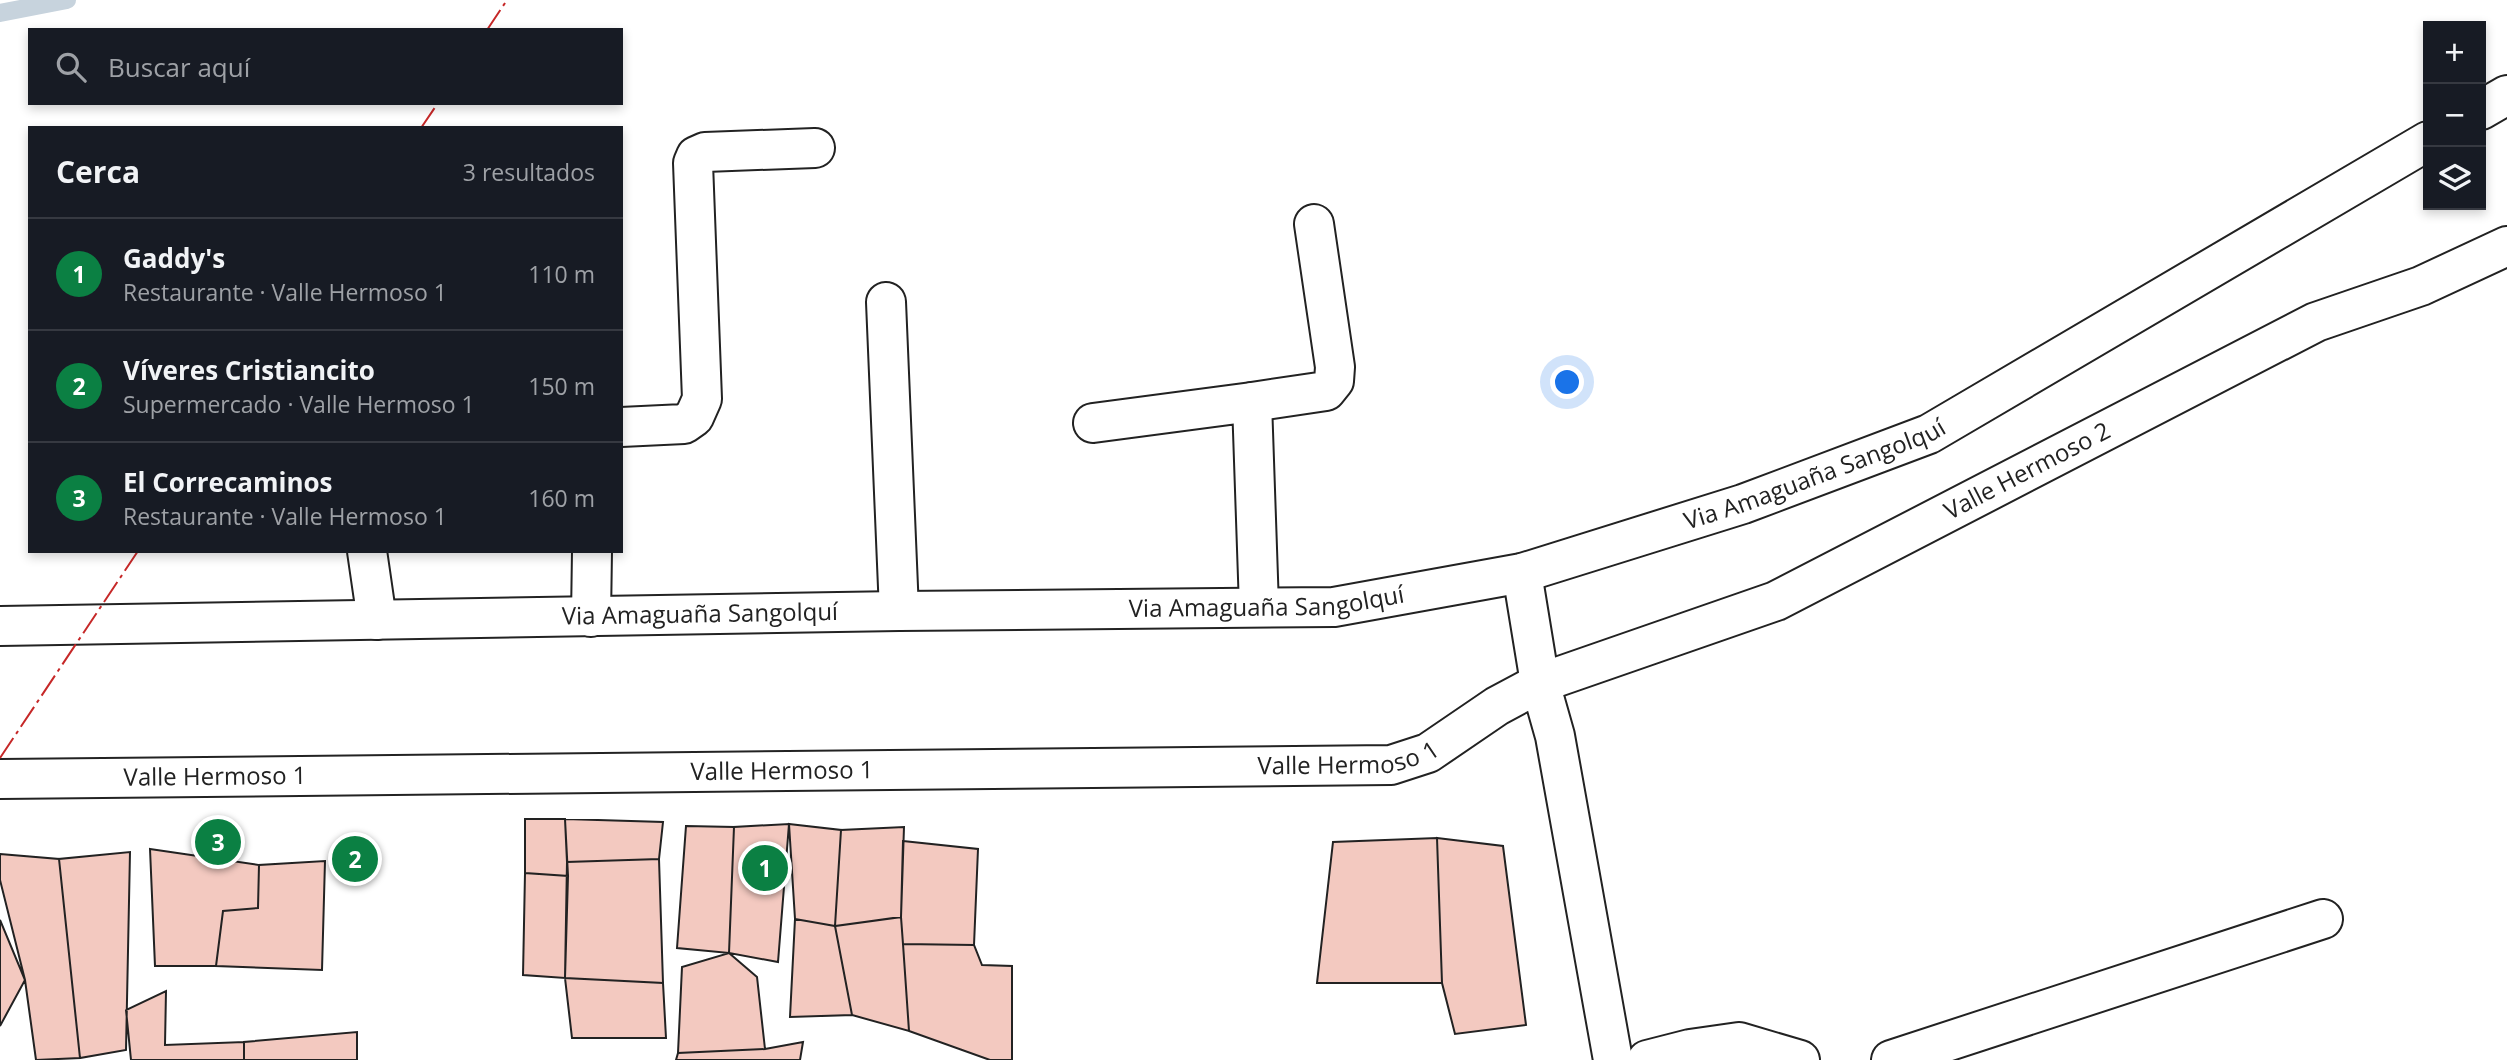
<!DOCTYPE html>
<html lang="es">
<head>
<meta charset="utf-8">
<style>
	body { margin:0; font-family:"Open Sans",sans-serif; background:#20242c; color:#f1f3f6 }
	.controls { position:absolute; right:21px; top:21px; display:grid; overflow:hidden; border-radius:0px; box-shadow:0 4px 10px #0003 }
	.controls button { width:63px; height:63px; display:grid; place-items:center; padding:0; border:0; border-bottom:2px solid #363941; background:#171b24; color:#f1f3f6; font:35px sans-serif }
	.you { position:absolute; left:1568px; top:383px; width:24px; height:24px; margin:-18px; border:5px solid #fff; border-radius:50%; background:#1a73e8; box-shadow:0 0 0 10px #1a73e833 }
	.badge { display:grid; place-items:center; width:46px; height:46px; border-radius:50%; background:#0b8043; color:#fff; font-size:23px; font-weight:700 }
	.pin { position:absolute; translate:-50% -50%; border:4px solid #fff; box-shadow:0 2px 7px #0006 }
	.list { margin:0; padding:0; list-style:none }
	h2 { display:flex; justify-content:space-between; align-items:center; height:91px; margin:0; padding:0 28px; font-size:30px }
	h2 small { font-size:23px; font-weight:400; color:#9ea1a6 }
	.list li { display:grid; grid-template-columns:46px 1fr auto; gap:21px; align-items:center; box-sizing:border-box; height:112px; padding:0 28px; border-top:2px solid #363941 }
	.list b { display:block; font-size:26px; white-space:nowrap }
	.list p { margin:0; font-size:23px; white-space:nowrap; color:#9ea1a6 }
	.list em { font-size:23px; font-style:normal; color:#9ea1a6 }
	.icon { flex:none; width:38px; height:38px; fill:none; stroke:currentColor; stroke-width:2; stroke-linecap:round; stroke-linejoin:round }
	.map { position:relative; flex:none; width:2507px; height:1060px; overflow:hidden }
	.search { position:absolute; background:#171b24; box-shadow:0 4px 10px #0003; left:28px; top:28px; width:595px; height:77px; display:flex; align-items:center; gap:18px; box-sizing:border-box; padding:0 24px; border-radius:0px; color:#9ea1a6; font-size:26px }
	.panel { position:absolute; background:#171b24; box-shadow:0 4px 10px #0003; left:28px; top:126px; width:595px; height:427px; border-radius:0px }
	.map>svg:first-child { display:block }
</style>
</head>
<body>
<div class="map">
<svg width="2507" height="1060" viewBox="0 0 2507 1060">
	<rect width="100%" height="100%" fill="#fff"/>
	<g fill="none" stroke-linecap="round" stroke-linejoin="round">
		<path stroke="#c7d3dd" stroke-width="18" d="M 0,13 L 67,0"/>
	</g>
	<path fill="#f3c9c0" stroke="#222" stroke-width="2" d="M 525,819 L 565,819 L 568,876 L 525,873 Z
		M 565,819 L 663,822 L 659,859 L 567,862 Z
		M 789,824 L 778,962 L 729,953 L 734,827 Z
		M 789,824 L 841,830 L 835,926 L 795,919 Z
		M 686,826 L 734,827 L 729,953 L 677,948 Z
		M 904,827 L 901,917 L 835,926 L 841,830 Z
		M 1437,838 L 1442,983 L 1317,983 L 1333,842 Z
		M 1437,838 L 1503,846 L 1526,1025 L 1455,1034 L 1442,983 Z
		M 903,841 L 978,849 L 974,945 L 903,944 L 901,917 Z
		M 150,849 L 259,865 L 258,908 L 223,911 L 216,966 L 155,966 Z
		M 130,852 L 126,1050 L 80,1058 L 59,859 Z
		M 0,854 L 59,859 L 80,1058 L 36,1060 L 25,980 L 0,880 Z
		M 659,859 L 663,983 L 565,978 L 567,862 Z
		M 325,861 L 322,970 L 216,966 L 223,911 L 258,908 L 259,865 Z
		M 525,873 L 568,876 L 565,978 L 523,975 Z
		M 901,917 L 903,944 L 909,1031 L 852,1015 L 835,926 Z
		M 795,919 L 835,926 L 852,1015 L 790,1017 Z
		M 0,920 L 25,980 L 0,1026 Z
		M 903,944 L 974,945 L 982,965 L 1012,966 L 1012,1060 L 990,1060 L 909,1031 Z
		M 729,953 L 757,977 L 765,1049 L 678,1053 L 682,967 Z
		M 565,978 L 663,983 L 666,1038 L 572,1038 Z
		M 166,991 L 165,1045 L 244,1042 L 244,1060 L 131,1060 L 126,1010 Z
		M 357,1032 L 357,1060 L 244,1060 L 244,1042 Z
		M 803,1042 L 800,1060 L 676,1060 L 678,1053 L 765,1049 Z"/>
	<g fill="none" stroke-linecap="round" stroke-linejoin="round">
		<defs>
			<g id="minor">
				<path d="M 886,302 L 899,611"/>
				<path d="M 1252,402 L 1326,391 L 1334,381 L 1335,367 L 1314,224"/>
				<path d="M 1093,423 L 1252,402 L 1259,607"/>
				<path d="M 621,427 L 684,424 L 694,417 L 702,399 L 693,163 L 696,156 L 705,152 L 815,148"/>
				<path d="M 367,551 L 377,620"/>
				<path d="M 1522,573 L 1540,683 L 1555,736 L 1613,1060"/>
				<path d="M 591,617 L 592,551"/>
				<path id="s1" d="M 0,779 L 1391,765 L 1428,753 L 1497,706 L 1540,683 L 1776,601 L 2316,322 L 2421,286 L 2507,246"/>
				<path d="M 1647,1060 L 1690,1049 L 1739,1042 L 1800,1060"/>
				<path d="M 1891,1060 L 2323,919"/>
			</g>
			<g id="highway">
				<path d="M 2481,110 L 2507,95"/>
				<path id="s2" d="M 0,626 L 899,611 L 1334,607 L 1522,573 L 1743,504 L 1929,434 L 2428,141"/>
			</g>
		</defs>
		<use href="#minor" stroke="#222" stroke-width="42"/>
		<use href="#highway" stroke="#222" stroke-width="42"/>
		<use href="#minor" stroke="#fff" stroke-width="38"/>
		<use href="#highway" stroke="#fff" stroke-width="38"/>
		<path stroke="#c62828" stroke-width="2" stroke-dasharray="24 5 3.5 5" stroke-linecap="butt" d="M 487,30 L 507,0
			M 421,128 L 438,103
			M 0,758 L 138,551"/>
	</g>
	<g text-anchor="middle" stroke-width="5" stroke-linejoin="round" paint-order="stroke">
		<g font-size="24" fill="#222" stroke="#fff">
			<text dy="8" stroke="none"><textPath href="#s2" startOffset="1834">Via Amaguaña Sangolquí</textPath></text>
			<text dy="8" stroke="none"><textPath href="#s1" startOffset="2095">Valle Hermoso 2</textPath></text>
			<text dy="8" stroke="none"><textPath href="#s2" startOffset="1267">Via Amaguaña Sangolquí</textPath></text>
			<text dy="8" stroke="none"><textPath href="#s2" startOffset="700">Via Amaguaña Sangolquí</textPath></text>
			<text dy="8" stroke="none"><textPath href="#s1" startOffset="1349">Valle Hermoso 1</textPath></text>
			<text dy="8" stroke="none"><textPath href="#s1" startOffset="782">Valle Hermoso 1</textPath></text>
			<text dy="8" stroke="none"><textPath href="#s1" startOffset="215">Valle Hermoso 1</textPath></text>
		</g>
	</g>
</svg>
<div class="controls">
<button>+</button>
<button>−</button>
<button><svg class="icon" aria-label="layers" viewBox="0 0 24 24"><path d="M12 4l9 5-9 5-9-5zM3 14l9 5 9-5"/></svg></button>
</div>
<div class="you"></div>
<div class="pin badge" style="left:765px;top:868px">1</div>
<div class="pin badge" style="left:355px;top:859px">2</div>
<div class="pin badge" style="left:218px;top:842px">3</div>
<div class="search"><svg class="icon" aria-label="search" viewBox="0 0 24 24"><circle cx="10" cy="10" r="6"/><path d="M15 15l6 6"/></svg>Buscar aquí</div>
<section class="panel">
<h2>Cerca<small>3 resultados</small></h2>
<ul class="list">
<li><span class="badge">1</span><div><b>Gaddy's</b><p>Restaurante · Valle Hermoso 1</p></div><em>110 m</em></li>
<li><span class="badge">2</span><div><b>Víveres Cristiancito</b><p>Supermercado · Valle Hermoso 1</p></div><em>150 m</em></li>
<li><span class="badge">3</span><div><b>El Correcaminos</b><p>Restaurante · Valle Hermoso 1</p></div><em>160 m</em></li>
</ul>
</section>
</div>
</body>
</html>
